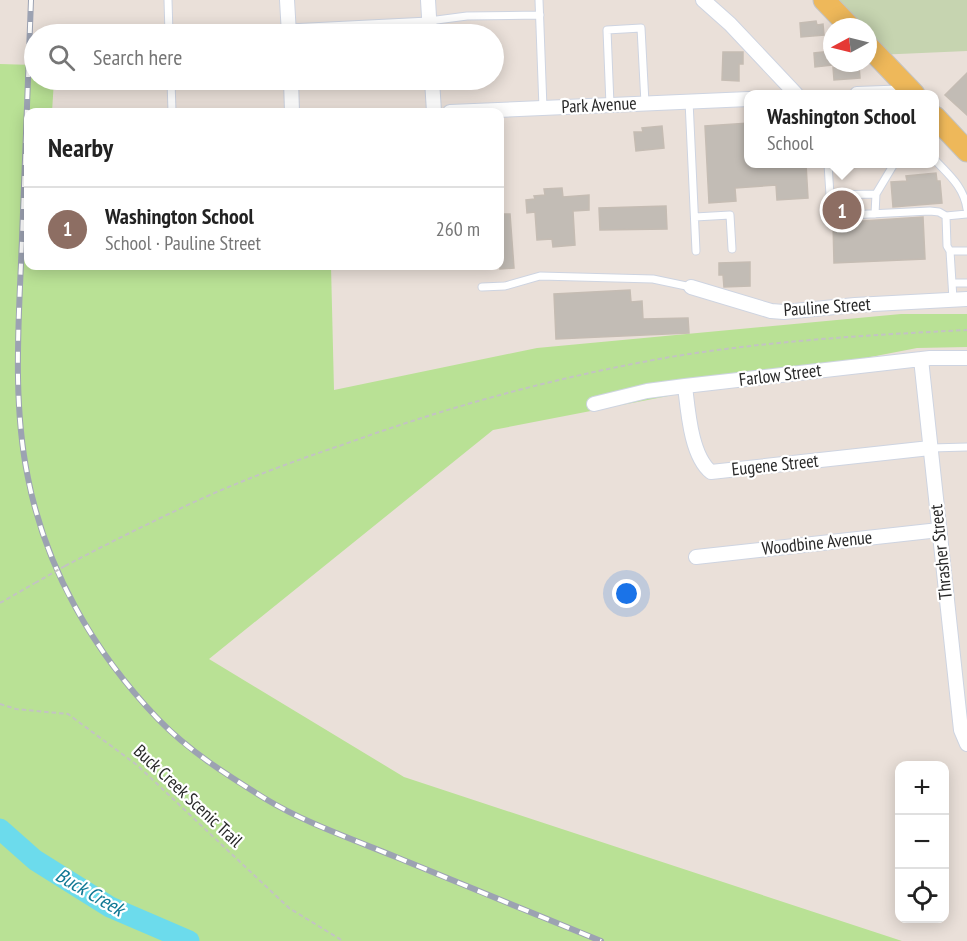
<!DOCTYPE html>
<html lang="en">
<head>
<meta charset="utf-8">
<style>
	body { margin:0; font-family:"PT Sans Narrow",sans-serif; background:#f2f2f2; color:#222 }
	.controls { position:absolute; right:18px; bottom:18px; display:grid; overflow:hidden; border-radius:12px; box-shadow:0 3px 15px #0003 }
	.controls button { width:54px; height:54px; display:grid; place-items:center; padding:0; border:0; border-bottom:2px solid #e0e0e0; background:#fff; color:#222; font:30px sans-serif }
	.compass { position:absolute; left:823px; top:18px; width:54px; height:54px; border-radius:50%; background:#fff; box-shadow:0 3px 15px #0003; rotate:263deg }
	.you { position:absolute; left:627px; top:594px; width:21px; height:21px; margin:-15px; border:4px solid #fff; border-radius:50%; background:#1a73e8; box-shadow:0 0 0 9px #1a73e833 }
	.badge { display:grid; place-items:center; width:39px; height:39px; border-radius:50%; background:#1a73e8; color:#fff; font-size:20px; font-weight:700 }
	.pin { position:absolute; translate:-50% -50%; border:3px solid #fff; box-shadow:0 2px 6px #0006 }
	.popup { position:absolute; left:744px; top:90px; width:195px; height:78px; box-sizing:border-box; display:grid; place-content:center; border-radius:12px; background:#fff; filter:drop-shadow(0 2px 4px #0005); font-size:20px; white-space:nowrap; color:#767676 }
	.popup b { font-size:22px; color:#222 }
	.popup::after { content:''; position:absolute; left:50%; top:100%; margin-left:-12px; border:12px solid transparent; border-top-color:#fff }
	.list { margin:0; padding:0; list-style:none }
	h2 { display:flex; justify-content:space-between; align-items:center; height:78px; margin:0; padding:0 24px; font-size:26px }
	h2 small { font-size:20px; font-weight:400; color:#767676 }
	.list li { display:grid; grid-template-columns:39px 1fr auto; gap:18px; align-items:center; box-sizing:border-box; height:84px; padding:0 24px; border-top:2px solid #e0e0e0 }
	.list b { display:block; font-size:22px; white-space:nowrap }
	.list p { margin:0; font-size:20px; white-space:nowrap; color:#767676 }
	.list em { font-size:20px; font-style:normal; color:#767676 }
	.icon { flex:none; width:33px; height:33px; fill:none; stroke:currentColor; stroke-width:2; stroke-linecap:round; stroke-linejoin:round }
	.map { position:relative; flex:none; width:967px; height:941px; overflow:hidden }
	.search { position:absolute; background:#fff; box-shadow:0 3px 15px #0003; left:24px; top:24px; width:480px; height:66px; display:flex; align-items:center; gap:15px; box-sizing:border-box; padding:0 21px; border-radius:33px; color:#767676; font-size:22px }
	.panel { position:absolute; background:#fff; box-shadow:0 3px 15px #0003; left:24px; top:108px; width:480px; height:162px; border-radius:12px }
	.map>svg:first-child { display:block }
</style>
</head>
<body>
<div class="map">
<svg width="967" height="941" viewBox="0 0 967 941">
	<rect width="100%" height="100%" fill="#eae0d9"/>
	<path fill="#b9e195" d="M 0,64 L 34,65 L 34,80 L 54,80 L 52,112 L 28,112 L 28,266 L 331,266 L 334,390 L 537,348 L 901,314 L 967,314 L 967,347 L 917,348 L 493,430 L 209,659 L 404,777 L 902,941 L 0,941 Z"/>
	<path fill="#c6d4b0" d="M 824,0 L 967,0 L 967,51 L 876,55 L 868,46 L 868,27 L 850,27 Z"/>
	<g fill="none" stroke-linecap="round" stroke-linejoin="round">
		<path stroke="#6cdbec" stroke-width="21" d="M 0,829 L 35,860 L 110,907 L 189,941"/>
	</g>
	<path fill="#c2bcb5" stroke="#c5bcb3" stroke-width="1.5" d="M 816,21 L 817,25 L 823,24 L 824,35 L 801,37 L 800,23 Z
		M 832,51 L 832,65 L 815,67 L 814,53 Z
		M 723,52 L 743,52 L 743,64 L 739,64 L 739,81 L 722,80 Z
		M 859,65 L 860,78 L 834,80 L 833,67 Z
		M 967,73 L 967,115 L 945,95 Z
		M 749,123 L 749,164 L 806,164 L 808,198 L 777,200 L 776,185 L 735,188 L 736,201 L 709,203 L 705,126 Z
		M 662,126 L 664,148 L 636,151 L 634,132 L 643,132 L 642,128 Z
		M 936,173 L 937,181 L 940,181 L 942,203 L 893,207 L 891,182 L 907,181 L 906,176 Z
		M 562,188 L 563,197 L 589,195 L 589,210 L 573,211 L 575,245 L 553,247 L 552,239 L 537,240 L 535,212 L 527,213 L 526,200 L 535,199 L 534,196 L 545,195 L 544,189 Z
		M 666,206 L 667,229 L 600,230 L 599,208 Z
		M 500,214 L 510,214 L 514,268 L 500,269 Z
		M 923,217 L 925,259 L 834,263 L 833,223 Z
		M 750,262 L 750,286 L 724,287 L 723,275 L 719,275 L 719,263 Z
		M 630,290 L 631,302 L 642,301 L 643,319 L 688,318 L 689,333 L 556,339 L 554,294 Z"/>
	<g fill="none" stroke-linecap="round" stroke-linejoin="round">
		<defs>
			<path id="service" d="M 168,0 L 169,34
				M 539,0 L 543,108
				M 289,28 L 429,21 L 467,16 L 540,15
				M 171,80 L 172,112
				M 689,101 L 696,251
				M 610,105 L 607,30 L 641,28 L 645,103
				M 935,160 C 949,175 964,187 967,209
				M 828,164 L 830,195 L 876,194
				M 875,214 L 876,194 L 894,164
				M 829,216 L 930,211 L 939,212 L 946,216 L 967,214
				M 946,216 L 947,246 L 950,251
				M 695,217 L 730,215 L 732,249
				M 953,283 L 967,283
				M 482,287 L 505,286 L 540,276 L 653,279 L 691,287
				M 953,299 L 950,251 L 967,251
				M 931,448 L 967,447"/>
			<path id="minor" d="M 287,0 L 289,34
				M 428,0 L 430,34
				M 703,0 L 730,24 L 796,94
				M 291,80 L 292,112
				M 432,80 L 434,112
				M 857,94 L 912,92
				M 450,112 L 749,99
				M 691,287 L 771,311 L 784,312 L 855,305 L 967,299
				M 921,359 L 961,730 L 967,744
				M 685,386 C 688,411 691,456 711,472 L 930,448
				M 594,404 L 647,391 L 685,386 L 930,358 L 967,358
				M 696,557 L 939,530"/>
			<path id="primary" d="M 824,0 L 850,27
				M 868,46 L 914,94
				M 935,117 L 967,151"/>
		</defs>
		<use href="#service" stroke="#ced4e1" stroke-width="9"/>
		<use href="#minor" stroke="#ced4e1" stroke-width="16"/>
		<use href="#primary" stroke="#c3c3c3" stroke-width="23"/>
		<path stroke="#c3c3c3" stroke-width="2" stroke-dasharray="4.5 3" stroke-linecap="butt" d="M 65,566 C 107,544 149,523 192,503 C 240,481 291,462 342,445 C 450,406 557,377 670,357 C 768,341 868,335 967,330
			M 0,603 L 35,583
			M 0,704 L 16,709 L 68,714 L 137,765 L 289,908 L 343,941"/>
		<use href="#service" stroke="#fff" stroke-width="7"/>
		<use href="#minor" stroke="#fff" stroke-width="14"/>
		<use href="#primary" stroke="#eeb85a" stroke-width="21"/>
		<defs>
			<path id="rail" d="M 31,0 C 28,80 25,160 22,239 C 19,318 12,401 28,478 C 46,570 94,652 158,719 C 189,751 227,775 264,798 C 305,823 352,839 396,857 C 464,885 532,913 601,941"/>
		</defs>
		<use href="#rail" stroke="#9ca2b2" stroke-width="6"/>
		<use href="#rail" stroke="#fff" stroke-width="4" stroke-dasharray="11" stroke-linecap="butt"/>
		<path stroke="#c3c3c3" stroke-width="2" stroke-dasharray="4.5 3" stroke-linecap="butt" d="M 35,583 L 65,566"/>
	</g>
	<g text-anchor="middle" stroke-width="4.5" stroke-linejoin="round" paint-order="stroke">
		<g font-size="18" fill="#282828" stroke="#fff">
			<text transform="translate(599 105) rotate(-3)" y="6">Park Avenue</text>
			<text transform="translate(827 307) rotate(-4)" y="6">Pauline Street</text>
			<text transform="translate(780 375) rotate(-7)" y="6">Farlow Street</text>
			<text transform="translate(775 465) rotate(-6)" y="6">Eugene Street</text>
			<text transform="translate(817 543) rotate(-6)" y="6">Woodbine Avenue</text>
			<text transform="translate(941 552) rotate(-96)" y="6">Thrasher Street</text>
			<text transform="translate(188 796) rotate(43)" y="6">Buck Creek Scenic Trail</text>
		</g>
		<g font-size="20" font-style="italic" fill="#0f7894" stroke="#fff">
			<text transform="translate(90 892) rotate(30)" y="7">Buck Creek</text>
		</g>
	</g>
</svg>
<div class="controls">
<button>+</button>
<button>−</button>
<button><svg class="icon" aria-label="locate" viewBox="0 0 24 24"><circle cx="12" cy="12" r="6"/><path d="M12 2v4M12 18v4M2 12h4M18 12h4"/></svg></button>
</div>
<svg class="compass" viewBox="-18 -18 36 36"><path d="M0-13l5 13h-10z" fill="#e53935"/><path d="M0 13l5-13h-10z" fill="#767676"/></svg>
<div class="you"></div>
<div class="pin badge" style="left:842px;top:210px;background:#8d6e63">1</div>
<div class="popup"><b>Washington School</b>School</div>
<div class="search"><svg class="icon" aria-label="search" viewBox="0 0 24 24"><circle cx="10" cy="10" r="6"/><path d="M15 15l6 6"/></svg>Search here</div>
<section class="panel">
<h2>Nearby<small></small></h2>
<ul class="list">
<li><span class="badge" style="background:#8d6e63">1</span><div><b>Washington School</b><p>School · Pauline Street</p></div><em>260 m</em></li>
</ul>
</section>
</div>
</body>
</html>
